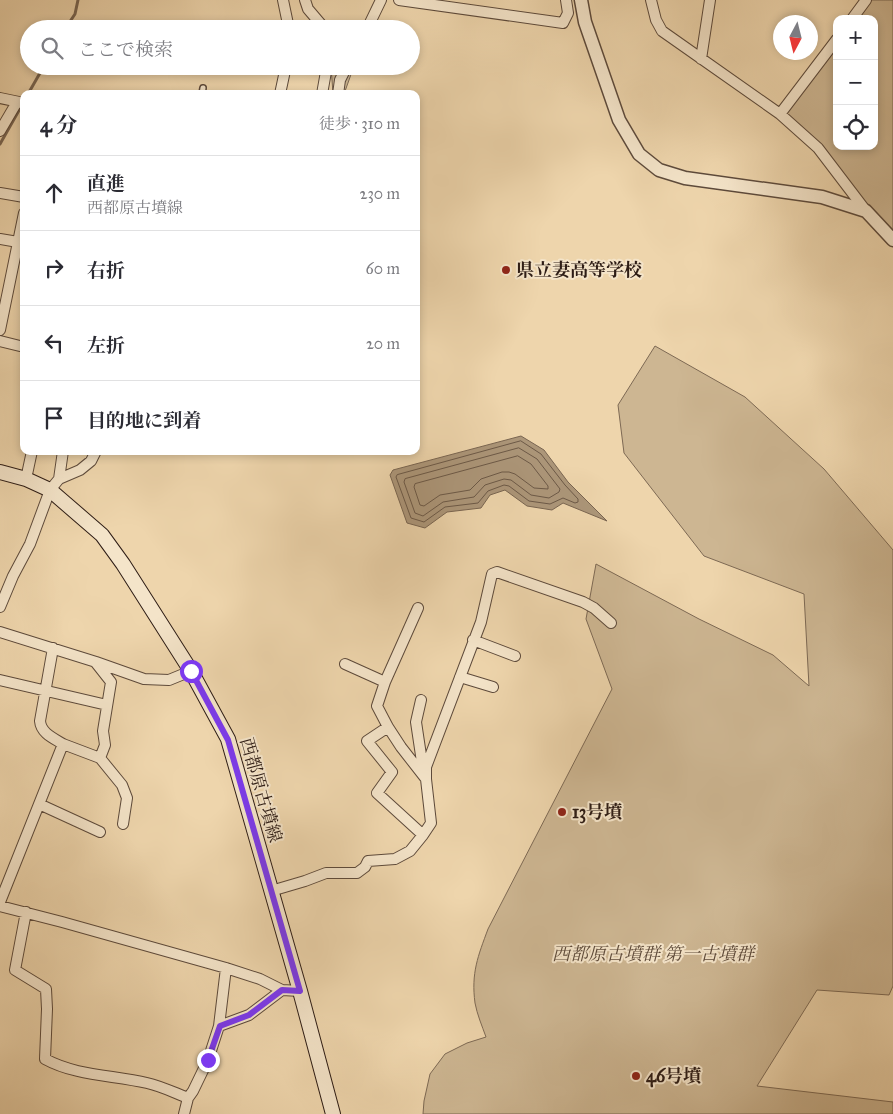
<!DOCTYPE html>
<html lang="ja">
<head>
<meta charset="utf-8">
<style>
	body { margin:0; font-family:"IM FELL Great Primer","Noto Serif JP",serif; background:#f2f2f3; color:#2b2b33 }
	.controls { position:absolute; right:15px; top:15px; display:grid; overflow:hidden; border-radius:10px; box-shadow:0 2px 8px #0003 }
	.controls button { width:45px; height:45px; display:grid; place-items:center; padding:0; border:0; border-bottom:1px solid #e1e1e2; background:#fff; color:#2b2b33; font:25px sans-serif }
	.compass { position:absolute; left:773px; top:15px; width:45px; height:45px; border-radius:50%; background:#fff; box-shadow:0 2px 8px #0003; rotate:187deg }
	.stop { position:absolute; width:15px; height:15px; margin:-11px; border:4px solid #7c3aed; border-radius:50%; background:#fff }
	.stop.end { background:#7c3aed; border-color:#fff; box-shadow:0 1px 5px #0008 }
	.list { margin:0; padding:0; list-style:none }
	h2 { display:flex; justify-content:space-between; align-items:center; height:65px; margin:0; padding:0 20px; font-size:21px }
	h2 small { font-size:16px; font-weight:400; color:#7c7c81 }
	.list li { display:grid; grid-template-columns:32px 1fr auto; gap:15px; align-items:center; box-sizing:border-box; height:75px; padding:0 20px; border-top:1px solid #e1e1e2 }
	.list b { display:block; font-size:19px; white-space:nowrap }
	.list p { margin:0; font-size:16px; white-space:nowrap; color:#7c7c81 }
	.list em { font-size:16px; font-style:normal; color:#7c7c81 }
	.icon { flex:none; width:28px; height:28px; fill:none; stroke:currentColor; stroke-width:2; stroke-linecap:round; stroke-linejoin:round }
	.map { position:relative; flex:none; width:893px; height:1114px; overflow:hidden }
	.search { position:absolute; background:#fff; box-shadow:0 2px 8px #0003; left:20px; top:20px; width:400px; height:55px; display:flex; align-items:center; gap:12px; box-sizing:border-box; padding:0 18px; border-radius:28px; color:#7c7c81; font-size:19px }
	.panel { position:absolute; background:#fff; box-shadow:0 2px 8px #0003; left:20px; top:90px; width:400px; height:365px; border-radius:10px }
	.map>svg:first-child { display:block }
</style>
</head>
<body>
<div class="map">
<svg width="893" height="1114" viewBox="0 0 893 1114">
	<rect width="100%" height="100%" fill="#eed5ac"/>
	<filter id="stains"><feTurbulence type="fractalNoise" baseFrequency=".004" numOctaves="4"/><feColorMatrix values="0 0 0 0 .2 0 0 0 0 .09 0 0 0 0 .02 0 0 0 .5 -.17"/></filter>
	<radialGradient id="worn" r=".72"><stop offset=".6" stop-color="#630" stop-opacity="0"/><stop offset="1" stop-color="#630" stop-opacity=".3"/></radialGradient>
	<path fill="#cdb692" stroke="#7d6954" d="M 866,0 L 893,0 L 893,240 L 818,148 L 780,114 L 837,39 L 837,146 L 874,146 L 874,19 L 852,19 Z
		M 331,66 L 354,66 L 344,94 L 333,94 Z
		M 655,346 L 745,397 L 824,469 L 893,550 L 893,986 L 889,995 L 817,990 L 757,1086 L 893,1102 L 893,1114 L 423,1114 L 424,1101 L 430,1074 L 445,1054 L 467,1043 L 486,1037 C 482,1026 477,1014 475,1003 C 471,973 478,956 488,929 L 612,689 L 586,619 L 596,564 L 699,619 L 773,655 L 809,686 L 804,594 L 704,556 L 624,453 L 618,405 Z"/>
	<path fill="#ac9679" stroke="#796551" d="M 521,436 L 544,450 L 568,482 L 607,521 L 563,503 L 552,510 L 527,506 L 505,490 L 490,495 L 481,508 L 447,512 L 425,528 L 407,523 L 390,475 L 393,470 Z"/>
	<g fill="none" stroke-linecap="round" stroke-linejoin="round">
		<path stroke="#6c5947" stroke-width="1" d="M 521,441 L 541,454 L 565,485 L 578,499 L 578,502 L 575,503 L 563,498 L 550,504 L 529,501 L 509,486 L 504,485 L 488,491 L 478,503 L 445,507 L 424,522 L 411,518 L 396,477 L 397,475 Z
			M 519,448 L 537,459 L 560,489 L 559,492 L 549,498 L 531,495 L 511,480 L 504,479 L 485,485 L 474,497 L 443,502 L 423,516 L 415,513 L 404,482 L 405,479 Z
			M 518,456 L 531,464 L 548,486 L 548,489 L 534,488 L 515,474 L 509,472 L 502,472 L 481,479 L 470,490 L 440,495 L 424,506 L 420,505 L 414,487 L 415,484 Z"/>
		<path stroke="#796551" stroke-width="3" d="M 65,29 L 75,14 L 78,0
			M 28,94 L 44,66
			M 0,144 L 22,105"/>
		<defs>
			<path id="service" d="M 202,94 L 203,88"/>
			<path id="minor" d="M 283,0 L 289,29
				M 305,0 L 308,9 L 325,29
				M 399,0 L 563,23 L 568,13 L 566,0
				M 651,0 L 656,20 L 662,31 L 780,114 L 818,148 L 866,211
				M 852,19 L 866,0
				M 367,29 L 381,0
				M 701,59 L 710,0
				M 280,94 L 286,66
				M 322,94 L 327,66
				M 338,94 L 340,80 L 347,66
				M 0,98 L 24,103
				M 780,114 L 837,39
				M 0,131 L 17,102
				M 0,193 L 24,197
				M 0,239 L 18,242
				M 0,330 L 24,213
				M 0,341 L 24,347
				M 26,479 L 32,451
				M 59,479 L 63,451
				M 0,607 L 13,576 L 30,544 L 50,490 L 59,479 L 80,470 L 91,461 L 96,451
				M 0,632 L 96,662 L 144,679 L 169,680 L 191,671
				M 473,640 L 515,656
				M 96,663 L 111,682 L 103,731 L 105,745 L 100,758
				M 345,664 L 385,682
				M 460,677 L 493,687
				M 0,680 L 107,705
				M 421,700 L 416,722 L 422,762 L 426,767
				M 388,727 L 401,747 L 426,779
				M 63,744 L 100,758 L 122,785 L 127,798 L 123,824
				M 39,804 L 100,832
				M 423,835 L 431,823 L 426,779 L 426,767 L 481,622 L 492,574 L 497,572 L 583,602 L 594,608 L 611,623
				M 271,891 L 305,881 L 326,873 L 357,873 L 365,867 L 368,861 L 395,859 L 410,851 L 423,835 L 377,793 L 392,772 L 367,741 L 388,727 L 377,706 L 385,682 L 418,608
				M 0,902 L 63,744 C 53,738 41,733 40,721 L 53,648
				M 0,906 L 62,922 L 226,968 L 260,979 L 282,990 L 300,991
				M 26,912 L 15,970 L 46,989 L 47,1009 L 45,1059 C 76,1076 113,1075 147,1083 C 161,1086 175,1093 188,1098
				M 219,1026 L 249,1015 L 282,990
				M 184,1114 L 188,1098 L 193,1091 L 208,1060 L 219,1026 L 226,968"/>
			<path id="tertiary" d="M 581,0 L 585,22 L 619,120 L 639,154 L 659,170 L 685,178 L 822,197 L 866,211 L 893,240"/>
			<path id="secondary" d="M 0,472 L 26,479 L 50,490 L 102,535 L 123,564 L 191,671 L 228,739 L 300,991 L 333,1114"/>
		</defs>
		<use href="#service" stroke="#5d4a3b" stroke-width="8"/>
		<use href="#minor" stroke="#5d4a3b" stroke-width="12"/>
		<use href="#tertiary" stroke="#5d4a3b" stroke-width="15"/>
		<use href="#secondary" stroke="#2d1c15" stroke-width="16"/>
		<use href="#service" stroke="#f4e4c9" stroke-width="5"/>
		<use href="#minor" stroke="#f4e4c9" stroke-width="10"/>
		<use href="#tertiary" stroke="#f4e4c9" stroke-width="12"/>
		<use href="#secondary" stroke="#f4e4c9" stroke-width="14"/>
	</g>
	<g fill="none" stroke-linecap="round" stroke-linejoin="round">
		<path stroke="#7c3aed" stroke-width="6" d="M 191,671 L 228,740 L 300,991 L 282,990 L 249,1015 L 220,1026 L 208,1060"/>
	</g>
	<g fill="#8f2418" stroke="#f4e4c9" stroke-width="2">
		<circle cx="506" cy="270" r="5"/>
		<circle cx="562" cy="812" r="5"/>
		<circle cx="636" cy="1076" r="5"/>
	</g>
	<g text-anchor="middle" stroke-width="4" stroke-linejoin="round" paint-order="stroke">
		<g font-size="18" font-weight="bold" fill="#2d1c15" stroke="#f4e4c9" text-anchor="start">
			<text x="516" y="276">県立妻高等学校</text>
			<text x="572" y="818">13号墳</text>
			<text x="646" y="1082">46号墳</text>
		</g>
		<g font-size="18" fill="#2d1c15" stroke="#f4e4c9">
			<text transform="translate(261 790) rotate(74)" y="6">西都原古墳線</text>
		</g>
		<g font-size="18" font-style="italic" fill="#5d4a3a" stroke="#f4e4c9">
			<text x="653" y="960">西都原古墳群 第一古墳群</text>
		</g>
	</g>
	<rect width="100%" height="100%" filter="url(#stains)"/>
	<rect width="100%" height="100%" fill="url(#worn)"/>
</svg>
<div class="controls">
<button>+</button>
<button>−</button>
<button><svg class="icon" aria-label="locate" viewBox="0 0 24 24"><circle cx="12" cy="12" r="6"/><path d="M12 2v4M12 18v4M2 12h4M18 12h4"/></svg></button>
</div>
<svg class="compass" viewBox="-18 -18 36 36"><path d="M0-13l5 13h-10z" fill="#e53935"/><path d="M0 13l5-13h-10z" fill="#7c7c81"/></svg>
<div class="stop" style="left:191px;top:671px"></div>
<div class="stop end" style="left:208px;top:1060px"></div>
<div class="search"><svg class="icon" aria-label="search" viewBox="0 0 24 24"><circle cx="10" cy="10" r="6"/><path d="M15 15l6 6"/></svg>ここで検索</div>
<section class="panel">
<h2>4 分<small>徒歩 · 310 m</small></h2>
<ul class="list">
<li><svg class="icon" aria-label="ahead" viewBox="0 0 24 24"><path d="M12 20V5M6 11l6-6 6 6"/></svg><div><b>直進</b><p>西都原古墳線</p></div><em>230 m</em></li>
<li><svg class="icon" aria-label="right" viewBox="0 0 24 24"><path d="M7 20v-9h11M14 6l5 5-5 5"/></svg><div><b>右折</b></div><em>60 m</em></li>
<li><svg class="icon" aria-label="left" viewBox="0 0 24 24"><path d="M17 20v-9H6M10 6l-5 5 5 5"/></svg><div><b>左折</b></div><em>20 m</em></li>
<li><svg class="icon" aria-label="arrive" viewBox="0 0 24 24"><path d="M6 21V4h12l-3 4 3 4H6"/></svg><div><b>目的地に到着</b></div></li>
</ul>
</section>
</div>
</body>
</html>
